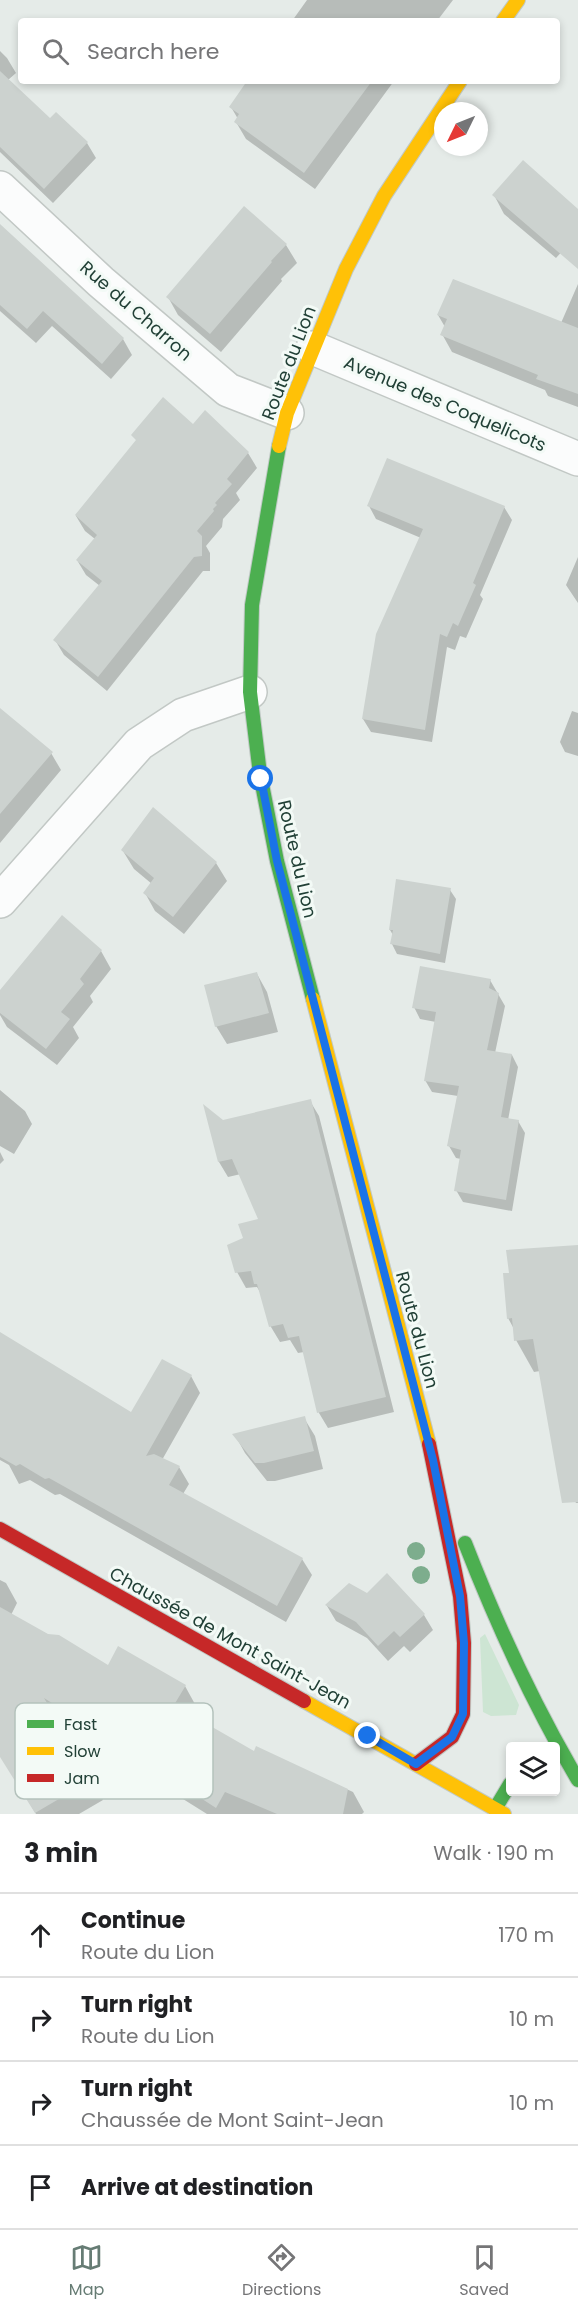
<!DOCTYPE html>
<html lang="en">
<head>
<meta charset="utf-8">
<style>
	body { margin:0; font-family:Poppins,sans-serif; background:#f6f6f6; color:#202124 }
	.controls { position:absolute; right:18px; bottom:18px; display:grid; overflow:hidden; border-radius:6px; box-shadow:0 3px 9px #0003 }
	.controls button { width:54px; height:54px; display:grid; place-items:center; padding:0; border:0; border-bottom:2px solid #e0e0e0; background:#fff; color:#202124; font:30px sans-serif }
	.compass { position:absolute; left:434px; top:102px; width:54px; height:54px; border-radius:50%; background:#fff; box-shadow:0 3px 9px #0003; rotate:227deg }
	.stop { position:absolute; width:18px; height:18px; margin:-14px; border:4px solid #1a73e8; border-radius:50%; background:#fff }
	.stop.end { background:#1a73e8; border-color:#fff; box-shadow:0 2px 6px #0008 }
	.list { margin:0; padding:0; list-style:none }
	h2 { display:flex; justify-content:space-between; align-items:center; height:78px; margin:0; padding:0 24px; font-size:26px }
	h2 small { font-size:20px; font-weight:400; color:#757577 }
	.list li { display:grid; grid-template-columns:39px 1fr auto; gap:18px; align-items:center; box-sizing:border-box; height:84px; padding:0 24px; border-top:2px solid #e0e0e0 }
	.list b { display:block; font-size:22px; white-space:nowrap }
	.list p { margin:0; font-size:20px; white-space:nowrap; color:#757577 }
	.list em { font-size:20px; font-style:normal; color:#757577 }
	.icon { flex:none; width:33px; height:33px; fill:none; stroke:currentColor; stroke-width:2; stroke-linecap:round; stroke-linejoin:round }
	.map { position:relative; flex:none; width:578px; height:1814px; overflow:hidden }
	.search { position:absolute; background:#fff; box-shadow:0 3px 9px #0003; left:18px; right:18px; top:18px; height:66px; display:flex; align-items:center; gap:15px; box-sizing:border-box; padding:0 21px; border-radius:6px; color:#757577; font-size:22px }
	.sheet { height:414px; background:#fff }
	nav { display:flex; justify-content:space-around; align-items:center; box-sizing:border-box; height:84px; border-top:2px solid #e0e0e0; background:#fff; font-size:16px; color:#757577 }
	nav a { display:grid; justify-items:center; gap:3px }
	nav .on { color:#667c74 }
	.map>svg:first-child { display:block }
</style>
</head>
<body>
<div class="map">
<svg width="578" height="1814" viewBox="0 0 578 1814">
	<rect width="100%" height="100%" fill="#e5ebe8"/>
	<path fill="#cde5d3" d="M 485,1634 L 519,1705 L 516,1715 L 491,1716 L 483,1712 L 480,1638 Z"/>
	<path fill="#0003" d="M 307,0 L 453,0 L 437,21 L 292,21 Z
		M 0,51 L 7,58 L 16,73 L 8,80 L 50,120 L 87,143 L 96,158 L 53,203 L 0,152 Z
		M 249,81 L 394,81 L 315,189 L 246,139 L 236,122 L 238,119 L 231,107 Z
		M 494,195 L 578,213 L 578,234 L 556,258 L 504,214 Z
		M 244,208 L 286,245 L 297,263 L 281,279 L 282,281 L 221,352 L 178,315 L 168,297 Z
		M 0,228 L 123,339 L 132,355 L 111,379 L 52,326 L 36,343 L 0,311 Z
		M 578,284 L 578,407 L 548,396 L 545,390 L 452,352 L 442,334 L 445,327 L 438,315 L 561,323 Z
		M 205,413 L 248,453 L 257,468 L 236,493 L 240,500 L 223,519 L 222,527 L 206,546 L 210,553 L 210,571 L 203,571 L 107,691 L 64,655 L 55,640 L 100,586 L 86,575 L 77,560 L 95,539 L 85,531 L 76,516 L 137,441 L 133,435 L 193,426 Z
		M 369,506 L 504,507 L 512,520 L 480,595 L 483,599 L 466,638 L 460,636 L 455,650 L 447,647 L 432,742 L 371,732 L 363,719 L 421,538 L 376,519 Z
		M 578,557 L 578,603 L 566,585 Z
		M 572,711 L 578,713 L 578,756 L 565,752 L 560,742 Z
		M 0,727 L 51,753 L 61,770 L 0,843 Z
		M 123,851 L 216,863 L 227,881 L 184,934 L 155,911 L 145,893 L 152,884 L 134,869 Z
		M 450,890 L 456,899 L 445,963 L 397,954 L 392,944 L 393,935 L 390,930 Z
		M 62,917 L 101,951 L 111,969 L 90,996 L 93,1002 L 73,1027 L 79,1038 L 57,1065 L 7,1027 L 0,1015 L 0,993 Z
		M 257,974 L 267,992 L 278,1032 L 227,1044 L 216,1026 Z
		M 490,980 L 505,1006 L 495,1053 L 512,1055 L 518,1067 L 508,1120 L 518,1121 L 525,1133 L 512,1211 L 463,1202 L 456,1190 L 461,1159 L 456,1158 L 449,1146 L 458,1096 L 432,1092 L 425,1080 L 436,1022 L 420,1019 L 414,1007 Z
		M 0,1090 L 25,1111 L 32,1124 L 14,1154 L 0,1146 Z
		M 310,1101 L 319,1116 L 394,1412 L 328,1428 L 319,1413 L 304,1352 L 298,1353 L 290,1340 L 280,1342 L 271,1327 L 262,1295 L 257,1287 L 246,1288 L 237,1272 L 245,1239 L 260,1220 L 241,1174 L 228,1177 L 219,1162 L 223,1122 Z
		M 0,1152 L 4,1160 L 0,1164 Z
		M 578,1246 L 578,1503 L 576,1503 L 558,1472 L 540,1371 L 534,1372 L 516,1340 L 514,1329 L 508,1318 Z
		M 0,1333 L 132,1414 L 191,1376 L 200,1393 L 162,1460 L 179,1467 L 189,1484 L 183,1494 L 302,1559 L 312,1575 L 286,1622 L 60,1494 L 55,1495 L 30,1480 L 19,1484 L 9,1465 L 0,1460 Z
		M 304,1418 L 315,1436 L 323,1469 L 275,1481 L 267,1481 L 245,1453 L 235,1435 Z
		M 0,1580 L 6,1583 L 17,1603 L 11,1615 L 109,1667 L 185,1686 L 196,1706 L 190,1716 L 255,1753 L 257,1748 L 353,1792 L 364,1812 L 362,1814 L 207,1814 L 183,1799 L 176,1786 L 101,1745 L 53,1715 L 103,1800 L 79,1814 L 36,1814 L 27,1799 L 0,1738 Z
		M 367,1595 L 424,1615 L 433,1630 L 410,1652 L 404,1646 L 388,1661 L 367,1638 L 336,1621 L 327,1606 Z"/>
	<path fill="#ccd2cf" d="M 0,71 L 50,118 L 56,112 L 88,142 L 44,189 L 0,147 Z
		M 247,81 L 372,81 L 304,173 L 234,122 L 239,114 L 229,107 Z
		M 523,160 L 578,209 L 578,269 L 492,195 Z
		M 244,206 L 287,244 L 271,261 L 272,262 L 210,334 L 166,297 Z
		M 0,224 L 124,338 L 102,364 L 43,311 L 27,329 L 0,305 Z
		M 453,279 L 578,328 L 578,394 L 536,379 L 538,375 L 440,335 L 447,319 L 437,315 Z
		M 163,397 L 193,424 L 205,410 L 249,452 L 227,479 L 232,484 L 215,503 L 217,505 L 213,509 L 214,511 L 197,531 L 202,536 L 202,556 L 194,557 L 98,677 L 53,640 L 102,581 L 76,560 L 97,535 L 75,515 L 136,440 L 131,435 Z
		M 387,458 L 505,506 L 473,583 L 476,585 L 458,626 L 453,623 L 447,637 L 440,634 L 425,730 L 362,719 L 376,634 L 423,529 L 367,506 Z
		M 0,708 L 53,752 L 0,814 Z
		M 153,807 L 217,862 L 173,917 L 143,893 L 154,878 L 121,850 Z
		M 396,879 L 451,888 L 440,954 L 390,944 L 393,930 L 389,930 Z
		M 62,915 L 102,950 L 80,979 L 84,984 L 61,1012 L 70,1019 L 46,1049 L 0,1013 L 0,990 Z
		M 420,966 L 491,979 L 489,988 L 499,993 L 487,1050 L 512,1054 L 501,1117 L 519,1120 L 506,1200 L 454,1191 L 461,1150 L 447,1146 L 459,1086 L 424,1081 L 436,1012 L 412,1008 Z
		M 257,972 L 269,1013 L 215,1027 L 204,985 Z
		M 311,1099 L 386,1397 L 317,1413 L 299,1336 L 288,1338 L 283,1324 L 269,1327 L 257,1284 L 254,1284 L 251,1271 L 235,1273 L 227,1245 L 243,1238 L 238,1224 L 258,1219 L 232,1159 L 218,1162 L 203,1104 L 223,1120 Z
		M 578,1245 L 578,1502 L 562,1503 L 533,1339 L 514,1341 L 512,1318 L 507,1319 L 503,1273 L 509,1273 L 506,1250 Z
		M 0,1332 L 131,1412 L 162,1359 L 192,1375 L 146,1456 L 154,1454 L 180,1466 L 169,1485 L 303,1558 L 277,1606 L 49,1478 L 45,1479 L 20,1464 L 16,1466 L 0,1457 Z
		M 305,1416 L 314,1451 L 264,1463 L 255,1463 L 232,1434 Z
		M 387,1573 L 425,1614 L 400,1637 L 394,1631 L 378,1646 L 356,1622 L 325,1605 L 349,1583 L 367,1593 Z
		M 0,1607 L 48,1634 L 59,1635 L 108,1665 L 118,1646 L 186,1685 L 174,1705 L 254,1751 L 256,1746 L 348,1789 L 343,1814 L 277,1814 L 225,1792 L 216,1808 L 170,1778 L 173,1772 L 87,1725 L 44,1698 L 93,1779 L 35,1813 L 0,1757 Z"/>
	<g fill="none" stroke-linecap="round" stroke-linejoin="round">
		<defs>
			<path id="street" d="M 0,188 L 101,282 L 228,390 L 287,413
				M 313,348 L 578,459
				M 0,901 L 139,744 L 183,715 L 250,692"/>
			<path id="fast" d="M 279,446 L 252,605 L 250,692 L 260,774 L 277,861 L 313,999
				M 465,1543 C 497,1625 533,1704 578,1780
				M 495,1809 L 510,1784"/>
			<path id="slow" d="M 503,21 L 518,0
				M 279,446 L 287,413 L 346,269 L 384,196 L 460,81
				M 313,999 L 429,1444
				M 304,1701 L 504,1814"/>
			<path id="jam" d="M 0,1529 L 304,1701
				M 416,1764 L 452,1737 L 463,1714 L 464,1643 L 460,1596 L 429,1444"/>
		</defs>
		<use href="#street" stroke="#c2c8c5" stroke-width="36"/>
		<use href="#fast" stroke="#c0c9c5" stroke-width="16"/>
		<use href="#slow" stroke="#c0c9c5" stroke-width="16"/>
		<use href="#jam" stroke="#c0c9c5" stroke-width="16"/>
		<use href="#street" stroke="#fbfcfc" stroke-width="33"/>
		<use href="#fast" stroke="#4caf50" stroke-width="14"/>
		<use href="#slow" stroke="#ffc107" stroke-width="14"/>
		<use href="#jam" stroke="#c62828" stroke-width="14"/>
	</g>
	<g fill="#7dad8d">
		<circle cx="416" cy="1551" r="9"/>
		<circle cx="421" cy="1575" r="9"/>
	</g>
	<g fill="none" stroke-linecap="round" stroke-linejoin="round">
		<path stroke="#1a73e8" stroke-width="8" d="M 261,779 L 277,861 L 433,1460 L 460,1596 L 464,1643 L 463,1714 L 452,1737 L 416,1764 L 368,1736"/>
	</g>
	<g text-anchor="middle" stroke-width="6" stroke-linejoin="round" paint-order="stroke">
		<g font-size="18" fill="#214036" stroke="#f3faf6">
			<text transform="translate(136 311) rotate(41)" y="6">Rue du Charron</text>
			<text transform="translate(289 363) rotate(-69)" y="6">Route du Lion</text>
			<text transform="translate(445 404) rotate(23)" y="6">Avenue des Coquelicots</text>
			<text transform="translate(297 859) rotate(77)" y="6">Route du Lion</text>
			<text transform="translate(417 1330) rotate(75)" y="6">Route du Lion</text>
			<text transform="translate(230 1638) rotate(29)" y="6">Chaussée de Mont Saint-Jean</text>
		</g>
	</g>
	<rect x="15" y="1703" width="198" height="96" rx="9" fill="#f3faf6" stroke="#b4c2bc" stroke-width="1.5"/>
	<rect x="27" y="1720" width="27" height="8" fill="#4caf50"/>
	<rect x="27" y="1747" width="27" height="8" fill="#ffc107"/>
	<rect x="27" y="1774" width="27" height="8" fill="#c62828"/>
	<g font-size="16" fill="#214036">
		<text x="64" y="1730">Fast</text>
		<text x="64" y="1757">Slow</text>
		<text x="64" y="1784">Jam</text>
	</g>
</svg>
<div class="controls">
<button><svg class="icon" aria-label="layers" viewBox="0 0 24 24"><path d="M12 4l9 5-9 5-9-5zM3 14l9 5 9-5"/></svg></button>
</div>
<svg class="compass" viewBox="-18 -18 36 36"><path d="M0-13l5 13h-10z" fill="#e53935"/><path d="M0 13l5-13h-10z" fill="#757577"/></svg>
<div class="stop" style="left:261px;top:779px"></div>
<div class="stop end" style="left:368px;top:1736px"></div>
<div class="search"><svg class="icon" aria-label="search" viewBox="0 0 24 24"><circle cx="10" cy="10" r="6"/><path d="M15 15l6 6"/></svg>Search here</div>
</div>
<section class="sheet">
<h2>3 min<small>Walk · 190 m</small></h2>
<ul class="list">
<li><svg class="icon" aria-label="ahead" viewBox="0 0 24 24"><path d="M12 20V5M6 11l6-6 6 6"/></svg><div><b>Continue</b><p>Route du Lion</p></div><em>170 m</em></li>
<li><svg class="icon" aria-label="right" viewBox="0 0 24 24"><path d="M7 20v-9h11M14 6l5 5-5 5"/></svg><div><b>Turn right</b><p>Route du Lion</p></div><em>10 m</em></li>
<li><svg class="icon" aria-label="right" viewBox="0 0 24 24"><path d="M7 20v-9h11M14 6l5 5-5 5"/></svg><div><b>Turn right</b><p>Chaussée de Mont Saint-Jean</p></div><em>10 m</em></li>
<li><svg class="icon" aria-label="arrive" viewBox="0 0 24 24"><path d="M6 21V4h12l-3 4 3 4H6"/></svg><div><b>Arrive at destination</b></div></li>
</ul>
</section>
<nav>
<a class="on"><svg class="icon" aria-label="map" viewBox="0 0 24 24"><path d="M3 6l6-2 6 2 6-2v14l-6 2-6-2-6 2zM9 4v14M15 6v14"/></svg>Map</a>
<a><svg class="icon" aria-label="directions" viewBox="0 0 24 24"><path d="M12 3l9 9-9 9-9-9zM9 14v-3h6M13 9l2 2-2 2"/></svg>Directions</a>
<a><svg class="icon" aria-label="saved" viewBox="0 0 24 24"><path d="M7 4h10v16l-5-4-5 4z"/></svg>Saved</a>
</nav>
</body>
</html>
